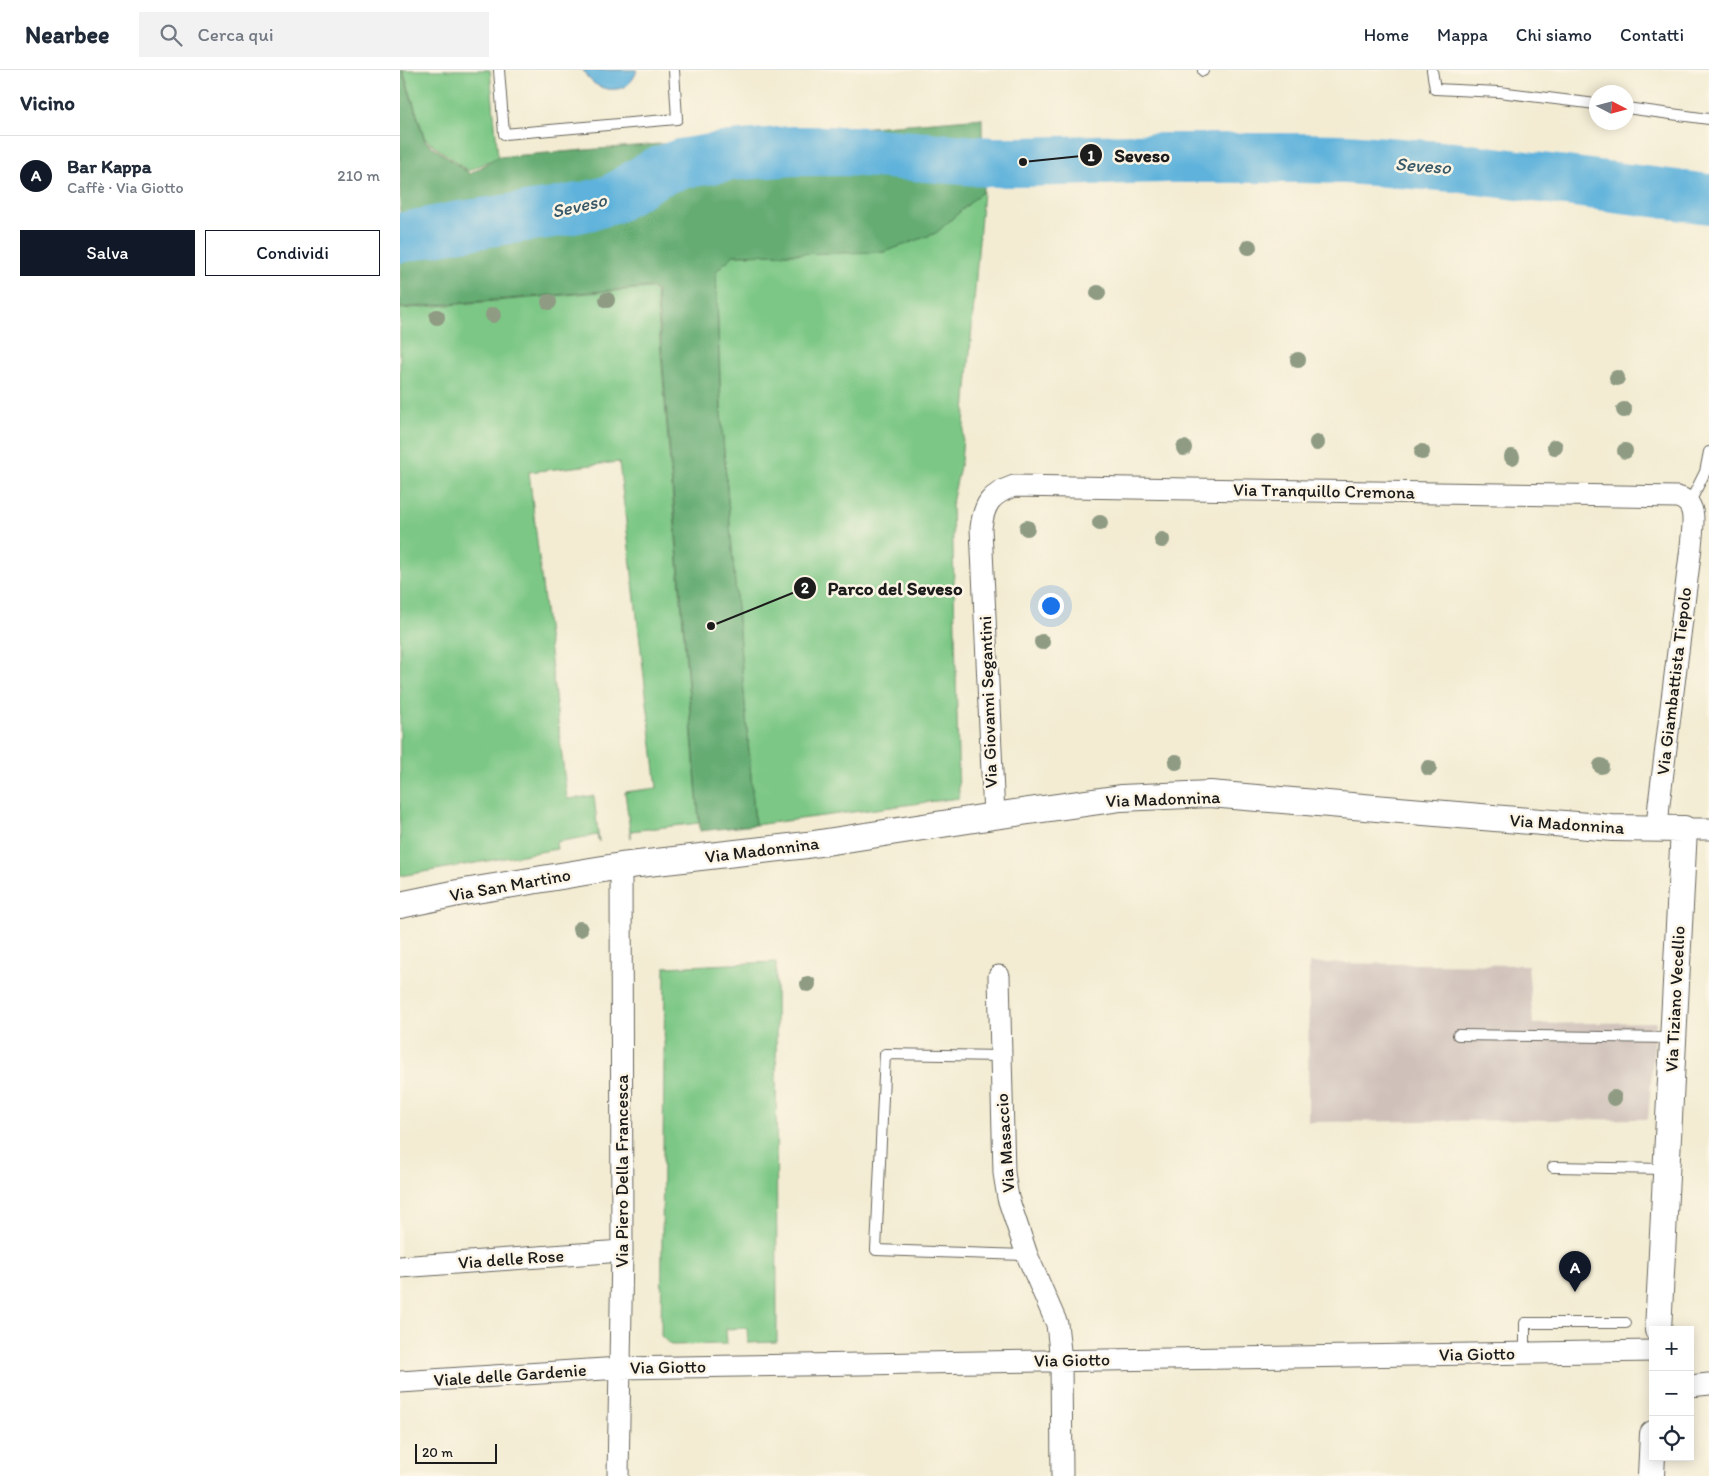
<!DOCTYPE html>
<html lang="it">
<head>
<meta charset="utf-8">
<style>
	body { margin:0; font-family:Itim,sans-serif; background:#f2f2f3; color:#1f2937 }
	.controls { position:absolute; right:15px; bottom:15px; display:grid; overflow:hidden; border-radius:0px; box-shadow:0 2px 12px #0003 }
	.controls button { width:45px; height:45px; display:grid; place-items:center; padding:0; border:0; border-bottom:1px solid #e0e1e3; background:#fff; color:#1f2937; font:25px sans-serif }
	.compass { position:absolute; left:1189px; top:15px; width:45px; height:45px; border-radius:50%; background:#fff; box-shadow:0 2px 12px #0003; rotate:96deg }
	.scale { position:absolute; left:15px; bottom:12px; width:82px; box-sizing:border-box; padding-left:5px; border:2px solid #1c1c1c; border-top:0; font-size:14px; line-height:18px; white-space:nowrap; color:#1c1c1c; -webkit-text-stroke:4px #fcf5e5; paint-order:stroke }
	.you { position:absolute; left:650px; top:535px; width:18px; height:18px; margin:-12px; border:4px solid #fff; border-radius:50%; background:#1a73e8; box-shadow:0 0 0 8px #1a73e833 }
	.badge { display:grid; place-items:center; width:32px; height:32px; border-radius:50%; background:#111827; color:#fff; font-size:16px; font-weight:700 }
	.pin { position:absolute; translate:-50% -41px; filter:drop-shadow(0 1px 2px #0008) }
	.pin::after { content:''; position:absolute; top:26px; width:18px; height:15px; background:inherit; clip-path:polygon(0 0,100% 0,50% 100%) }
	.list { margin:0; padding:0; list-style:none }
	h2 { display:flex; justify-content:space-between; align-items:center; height:65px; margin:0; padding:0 20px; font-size:21px }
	h2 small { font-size:16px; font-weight:400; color:#747a83 }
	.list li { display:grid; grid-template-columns:32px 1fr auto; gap:15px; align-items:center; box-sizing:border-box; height:80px; padding:0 20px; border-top:1px solid #e0e1e3 }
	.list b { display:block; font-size:19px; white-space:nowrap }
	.list p { margin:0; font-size:16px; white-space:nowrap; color:#747a83 }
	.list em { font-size:16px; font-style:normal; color:#747a83 }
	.actions { display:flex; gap:10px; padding:15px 20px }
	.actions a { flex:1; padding:11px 0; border:1px solid #111827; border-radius:0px; text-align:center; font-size:18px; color:#111827 }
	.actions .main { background:#111827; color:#fff }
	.icon { flex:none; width:28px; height:28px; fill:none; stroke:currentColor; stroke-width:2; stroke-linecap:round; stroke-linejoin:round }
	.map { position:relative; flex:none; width:1309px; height:1406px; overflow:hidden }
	header { display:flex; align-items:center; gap:30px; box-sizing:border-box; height:70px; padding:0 25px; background:#fff; border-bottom:1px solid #e0e1e3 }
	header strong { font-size:24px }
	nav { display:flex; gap:28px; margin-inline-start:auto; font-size:18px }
	.search { width:350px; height:45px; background:#f2f2f3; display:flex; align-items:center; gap:12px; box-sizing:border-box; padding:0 18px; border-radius:0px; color:#747a83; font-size:19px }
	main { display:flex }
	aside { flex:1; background:#fff }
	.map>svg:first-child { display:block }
</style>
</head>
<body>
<header>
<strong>Nearbee</strong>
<div class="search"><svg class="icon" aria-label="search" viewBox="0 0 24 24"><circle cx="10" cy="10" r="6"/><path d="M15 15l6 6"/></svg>Cerca qui</div>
<nav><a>Home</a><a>Mappa</a><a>Chi siamo</a><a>Contatti</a></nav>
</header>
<main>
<aside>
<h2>Vicino<small></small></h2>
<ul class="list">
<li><span class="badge">A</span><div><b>Bar Kappa</b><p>Caffè · Via Giotto</p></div><em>210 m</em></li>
</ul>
<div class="actions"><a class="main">Salva</a><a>Condividi</a></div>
</aside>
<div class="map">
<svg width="1309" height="1406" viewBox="0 0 1309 1406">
	<rect width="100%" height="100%" fill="#fcf5e5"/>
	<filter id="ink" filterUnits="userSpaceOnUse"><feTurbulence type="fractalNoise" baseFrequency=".02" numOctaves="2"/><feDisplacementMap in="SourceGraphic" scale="10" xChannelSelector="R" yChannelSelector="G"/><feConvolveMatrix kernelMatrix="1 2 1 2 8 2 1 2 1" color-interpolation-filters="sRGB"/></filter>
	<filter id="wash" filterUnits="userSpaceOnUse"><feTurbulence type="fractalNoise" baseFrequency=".0096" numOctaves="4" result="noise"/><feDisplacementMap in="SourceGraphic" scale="20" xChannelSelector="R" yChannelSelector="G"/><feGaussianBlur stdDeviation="1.12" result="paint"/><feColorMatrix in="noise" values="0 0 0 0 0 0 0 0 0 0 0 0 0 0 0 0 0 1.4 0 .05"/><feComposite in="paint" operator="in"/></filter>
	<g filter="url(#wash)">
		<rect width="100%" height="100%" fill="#f3ecd3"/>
		<path fill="#cfc1ba" d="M 909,893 L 1128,895 L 1133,954 L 1256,952 L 1248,1049 L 908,1052 Z"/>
		<path fill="#7cc785" stroke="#4c7250" d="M 3,0 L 90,0 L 98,87 L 68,101 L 25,69 Z
			M 583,121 L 561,392 L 552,433 L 559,728 L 355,755 L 322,358 L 316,201 L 334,185 L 484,182 L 536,163 Z
			M 249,218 L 256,222 L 299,753 L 231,761 L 231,769 L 225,722 L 257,718 L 219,392 L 129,402 L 167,729 L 194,726 L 199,772 L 197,765 L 156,772 L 157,779 L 0,806 L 0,239 Z
			M 376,892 L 377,1272 L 348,1273 L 347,1258 L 326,1259 L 327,1274 L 271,1275 L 261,1266 L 265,897 Z"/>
		<path fill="#65ac72" stroke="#406447" d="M 0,0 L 2,0 L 25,71 L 70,104 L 98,87 L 582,48 L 583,121 L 536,163 L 484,182 L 334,185 L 316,201 L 321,346 L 355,755 L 300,761 L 257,221 L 250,217 L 0,238 Z"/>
		<path fill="#5fb2db" stroke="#3e677c" d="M 183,0 L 237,0 C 229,28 194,24 183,0 Z"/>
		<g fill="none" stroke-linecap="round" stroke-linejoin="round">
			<path stroke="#5fb2db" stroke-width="50" d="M 0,168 L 54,157 L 153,143 L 192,135 L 213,129 L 255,103 L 280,94 L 330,86 L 393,81 L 450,81 L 591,92 L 623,92 L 767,88 L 894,88 L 946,89 L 1054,97 L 1309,129"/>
		</g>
	</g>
	<g filter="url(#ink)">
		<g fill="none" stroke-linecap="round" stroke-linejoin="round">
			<defs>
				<path id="service" d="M 99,0 L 104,64 L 277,49 L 274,0
					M 803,0 L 803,1
					M 1032,0 L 1035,19 L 1099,22 L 1196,34
					M 1226,38 L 1309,49
					M 1289,434 L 1305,402 L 1309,382
					M 1058,965 L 1272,968
					M 601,986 L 485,984 L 476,1180 L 627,1185
					M 1153,1097 L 1266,1099
					M 1125,1283 L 1125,1253 L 1226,1253"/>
				<path id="minor" d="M 594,746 L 581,458 C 584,433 591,424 614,416 L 1277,427 C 1300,432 1292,459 1291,477 L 1259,734 L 1257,759
					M 1284,759 L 1309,759
					M 599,906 L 604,1103 L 608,1128 L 627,1185 L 657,1254 L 661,1290 L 662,1406
					M 0,1197 L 222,1181
					M 0,1312 L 220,1298 L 1253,1281
					M 1290,1316 L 1309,1314
					M 218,1406 L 222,1181 L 221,796"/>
				<path id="tertiary" d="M 0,835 L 58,823 L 221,796 L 407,775 L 594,746 L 721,728 L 810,724 L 1212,758 L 1284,759 L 1258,1260
					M 1251,1406 L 1253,1364"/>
			</defs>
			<use href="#service" stroke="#67655c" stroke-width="12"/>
			<use href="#minor" stroke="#67655c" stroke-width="23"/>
			<use href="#tertiary" stroke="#67655c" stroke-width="28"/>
			<use href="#service" stroke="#fff" stroke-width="10"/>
			<use href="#minor" stroke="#fff" stroke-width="21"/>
			<use href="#tertiary" stroke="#fff" stroke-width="26"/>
		</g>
		<g fill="#8f9b83">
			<circle cx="849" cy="177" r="8"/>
			<circle cx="698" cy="223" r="8"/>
			<circle cx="207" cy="230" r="8"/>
			<circle cx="149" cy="232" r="8"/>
			<circle cx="93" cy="245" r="8"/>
			<circle cx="37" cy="247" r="8"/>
			<circle cx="898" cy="290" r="8"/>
			<circle cx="1217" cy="308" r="8"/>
			<circle cx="1224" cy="340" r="8"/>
			<circle cx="917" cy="373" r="8"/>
			<circle cx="1155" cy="377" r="8"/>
			<circle cx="784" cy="378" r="8"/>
			<circle cx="1225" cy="381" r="8"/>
			<circle cx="1022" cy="382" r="8"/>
			<circle cx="1112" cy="387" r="8"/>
			<circle cx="700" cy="453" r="8"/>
			<circle cx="627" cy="458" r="8"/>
			<circle cx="762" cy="470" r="8"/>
			<circle cx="642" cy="572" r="8"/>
			<circle cx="776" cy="692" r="8"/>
			<circle cx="1201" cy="696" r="8"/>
			<circle cx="1029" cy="698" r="8"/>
			<circle cx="180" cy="859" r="8"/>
			<circle cx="408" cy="914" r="8"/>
			<circle cx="1214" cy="1028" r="8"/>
		</g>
	</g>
	<g text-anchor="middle" stroke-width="5" stroke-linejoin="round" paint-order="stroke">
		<g font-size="18" fill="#1c1c1c" stroke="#fcf5e5">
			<text transform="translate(924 421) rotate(1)" y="6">Via Tranquillo Cremona</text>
			<text transform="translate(1274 611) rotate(-83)" y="6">Via Giambattista Tiepolo</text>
			<text transform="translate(588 632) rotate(-92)" y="6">Via Giovanni Segantini</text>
			<text transform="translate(763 729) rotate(-2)" y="6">Via Madonnina</text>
			<text transform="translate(1167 754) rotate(4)" y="6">Via Madonnina</text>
			<text transform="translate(362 780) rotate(-7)" y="6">Via Madonnina</text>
			<text transform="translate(110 815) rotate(-10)" y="6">Via San Martino</text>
			<text transform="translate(1275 929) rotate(-87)" y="6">Via Tiziano Vecellio</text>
			<text transform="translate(605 1073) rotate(-94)" y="6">Via Masaccio</text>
			<text transform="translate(222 1101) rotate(-90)" y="6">Via Piero Della Francesca</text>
			<text transform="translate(111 1189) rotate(-4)" y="6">Via delle Rose</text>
			<text transform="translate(1077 1284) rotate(-1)" y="6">Via Giotto</text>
			<text transform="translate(672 1290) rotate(-1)" y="6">Via Giotto</text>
			<text transform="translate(268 1297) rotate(-1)" y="6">Via Giotto</text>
			<text transform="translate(110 1305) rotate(-4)" y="6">Viale delle Gardenie</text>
		</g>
		<g font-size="19" font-style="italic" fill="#375868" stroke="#fcf5e5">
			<text transform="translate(1023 95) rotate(4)" y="7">Seveso</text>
			<text transform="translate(179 135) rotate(-13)" y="7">Seveso</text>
		</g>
	</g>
	<path fill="none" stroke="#1c1c1c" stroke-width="2" d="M623 92L691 85M311 556L405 518"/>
	<g fill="#1c1c1c" stroke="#fcf5e5" stroke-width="2">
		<circle cx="623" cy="92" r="5"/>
		<circle cx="311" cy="556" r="5"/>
		<circle cx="691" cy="85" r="12"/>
		<circle cx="405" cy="518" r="12"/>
	</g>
	<g font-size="15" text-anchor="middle" font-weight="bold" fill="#fff">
		<text x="691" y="91">1</text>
		<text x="405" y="523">2</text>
	</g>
	<g font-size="19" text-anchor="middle" font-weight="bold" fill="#1c1c1c" stroke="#fcf5e5" stroke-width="5" stroke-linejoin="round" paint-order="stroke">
		<text x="742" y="92">Seveso</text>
		<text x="495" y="525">Parco del Seveso</text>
	</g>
</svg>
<div class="controls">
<button>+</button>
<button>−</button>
<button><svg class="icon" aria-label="locate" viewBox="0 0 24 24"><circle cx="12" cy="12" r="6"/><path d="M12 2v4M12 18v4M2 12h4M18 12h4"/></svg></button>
</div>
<svg class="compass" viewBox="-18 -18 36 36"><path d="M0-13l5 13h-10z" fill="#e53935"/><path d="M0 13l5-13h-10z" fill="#747a83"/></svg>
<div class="scale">20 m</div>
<div class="you"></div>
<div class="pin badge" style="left:1175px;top:1222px">A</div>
</div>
</main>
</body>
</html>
